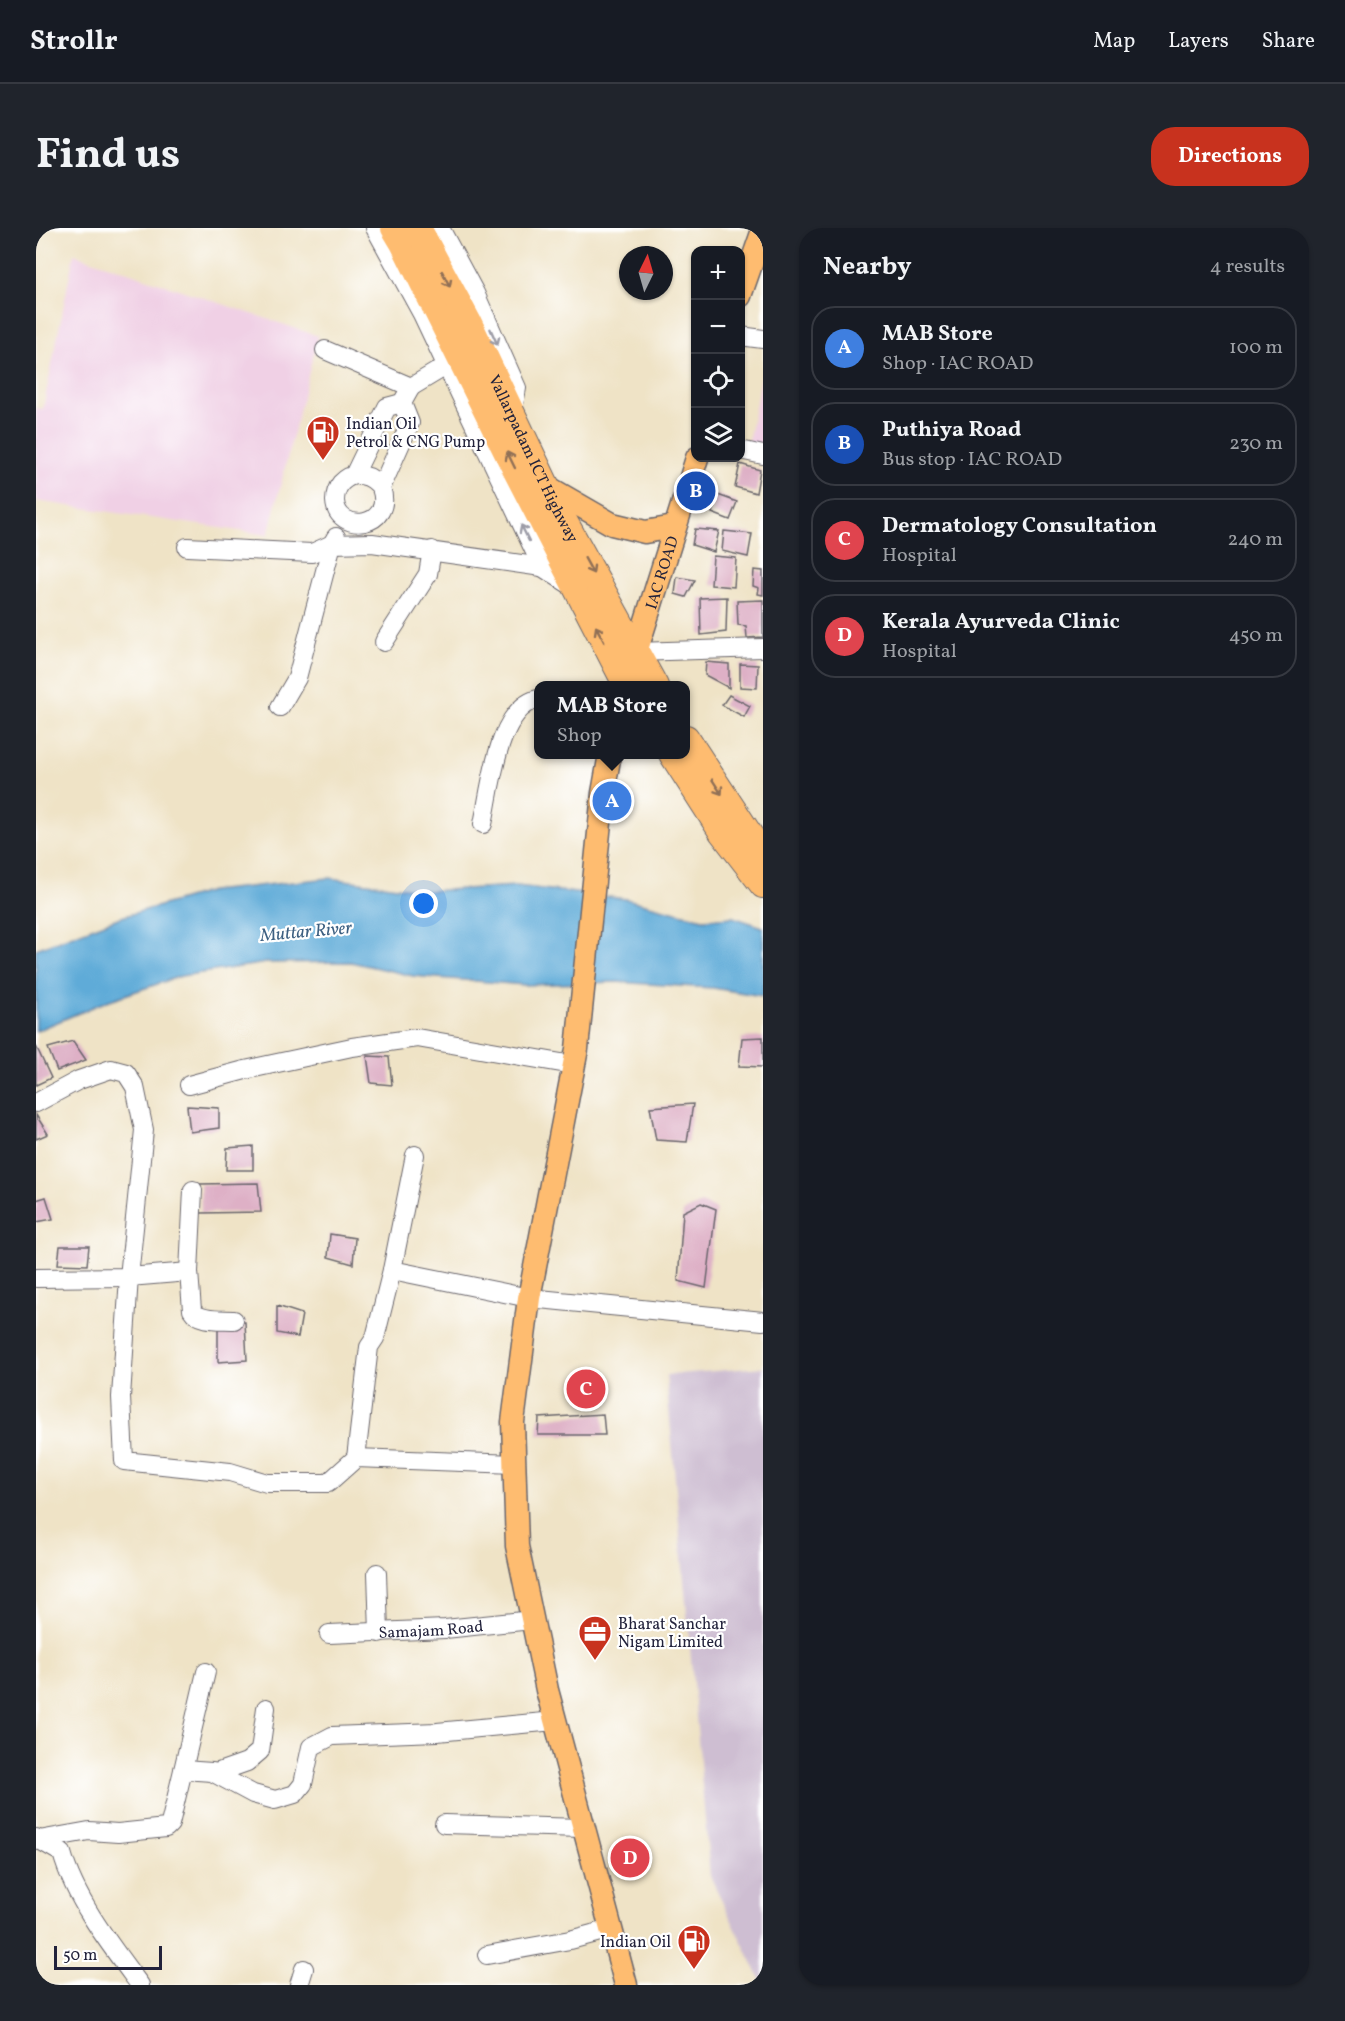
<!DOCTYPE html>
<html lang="en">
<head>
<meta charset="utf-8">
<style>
	body { margin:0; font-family:Vollkorn,serif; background:#20242c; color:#f1f3f6 }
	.controls { position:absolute; right:18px; top:18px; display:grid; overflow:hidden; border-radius:12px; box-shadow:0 2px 4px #0004 }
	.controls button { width:54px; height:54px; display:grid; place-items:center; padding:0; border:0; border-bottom:2px solid #363941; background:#171b24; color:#f1f3f6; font:30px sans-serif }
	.compass { position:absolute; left:583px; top:18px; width:54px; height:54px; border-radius:50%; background:#171b24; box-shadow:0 2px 4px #0004; rotate:5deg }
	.scale { position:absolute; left:18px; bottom:15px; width:108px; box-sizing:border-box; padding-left:6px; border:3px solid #22223b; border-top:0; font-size:16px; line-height:21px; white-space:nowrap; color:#22223b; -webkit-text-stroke:4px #fff; paint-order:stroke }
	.you { position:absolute; left:388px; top:676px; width:21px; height:21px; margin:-15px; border:4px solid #fff; border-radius:50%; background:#1a73e8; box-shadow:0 0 0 9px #1a73e833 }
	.badge { display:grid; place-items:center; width:39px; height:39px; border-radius:50%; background:#c8321e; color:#fff; font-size:20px; font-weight:700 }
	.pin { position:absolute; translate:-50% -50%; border:3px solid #fff; box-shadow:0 2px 6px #0006 }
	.popup { position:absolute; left:498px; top:453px; width:156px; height:78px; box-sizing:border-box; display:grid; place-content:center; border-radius:12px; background:#171b24; filter:drop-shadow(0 2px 4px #0005); font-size:20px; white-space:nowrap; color:#9ea1a6 }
	.popup b { font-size:22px; color:#f1f3f6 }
	.popup::after { content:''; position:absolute; left:50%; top:100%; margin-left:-12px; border:12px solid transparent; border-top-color:#171b24 }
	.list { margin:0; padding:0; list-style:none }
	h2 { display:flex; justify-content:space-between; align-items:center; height:78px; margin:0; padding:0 24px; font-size:26px }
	h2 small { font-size:20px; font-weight:400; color:#9ea1a6 }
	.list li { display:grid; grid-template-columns:39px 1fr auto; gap:18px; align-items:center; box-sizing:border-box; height:84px; margin:0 12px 12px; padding:0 12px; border:2px solid #363941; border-radius:24px }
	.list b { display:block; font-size:22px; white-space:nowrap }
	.list p { margin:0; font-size:20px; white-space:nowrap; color:#9ea1a6 }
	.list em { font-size:20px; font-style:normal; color:#9ea1a6 }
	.icon { flex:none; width:33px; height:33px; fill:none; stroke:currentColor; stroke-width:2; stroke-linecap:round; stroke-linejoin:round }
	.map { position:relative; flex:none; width:727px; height:1757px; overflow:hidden; border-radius:24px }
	header { display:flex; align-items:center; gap:36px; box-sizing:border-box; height:84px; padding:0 30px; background:#171b24; border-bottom:2px solid #363941 }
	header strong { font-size:28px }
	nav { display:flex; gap:33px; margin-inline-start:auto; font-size:21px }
	.intro { display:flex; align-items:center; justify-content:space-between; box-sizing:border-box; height:144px; padding:0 36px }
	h1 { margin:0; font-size:42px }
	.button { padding:15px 27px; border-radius:24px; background:#c8321e; color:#fff; font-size:21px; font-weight:700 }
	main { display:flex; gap:36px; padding:0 36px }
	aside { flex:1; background:#171b24; border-radius:24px; box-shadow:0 2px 4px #0004 }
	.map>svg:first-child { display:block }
</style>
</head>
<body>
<header>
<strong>Strollr</strong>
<nav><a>Map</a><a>Layers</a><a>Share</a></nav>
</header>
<div class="intro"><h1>Find us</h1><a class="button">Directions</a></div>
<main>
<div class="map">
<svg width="727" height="1757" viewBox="0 0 727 1757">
	<rect width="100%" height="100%" fill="#fff"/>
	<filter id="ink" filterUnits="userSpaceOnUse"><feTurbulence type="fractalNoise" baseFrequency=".0167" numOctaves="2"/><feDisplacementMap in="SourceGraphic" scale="12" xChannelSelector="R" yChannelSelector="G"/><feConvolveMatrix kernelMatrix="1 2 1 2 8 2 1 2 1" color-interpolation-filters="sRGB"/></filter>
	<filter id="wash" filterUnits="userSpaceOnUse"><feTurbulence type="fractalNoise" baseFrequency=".008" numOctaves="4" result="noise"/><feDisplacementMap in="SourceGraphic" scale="24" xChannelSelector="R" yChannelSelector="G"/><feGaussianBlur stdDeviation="1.35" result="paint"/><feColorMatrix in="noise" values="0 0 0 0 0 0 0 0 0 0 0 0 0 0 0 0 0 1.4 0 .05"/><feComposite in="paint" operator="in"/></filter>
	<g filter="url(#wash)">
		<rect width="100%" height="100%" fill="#efe3c6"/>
		<path fill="#f0d0e5" d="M 38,26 L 282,108 L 232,307 L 0,273 L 0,180 L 7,181 Z
			M 727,141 L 727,223 L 711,219 Z"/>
		<path fill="#cebed2" d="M 727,1139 L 727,1757 L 674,1648 L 630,1147 Z"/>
		<path fill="#5fabd8" stroke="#40668a" stroke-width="1.5" d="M 293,650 L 392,663 L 481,658 L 590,671 L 667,691 L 697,689 L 727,699 L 727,768 L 677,760 L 580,754 L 489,757 L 377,748 L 315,734 L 230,735 L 145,748 L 71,773 L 0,803 L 0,721 L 82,690 L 175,663 Z"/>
		<g id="blocks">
			<path fill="#deb0c6" d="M 704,236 L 724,242 L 720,265 L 699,259 Z
				M 671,263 L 701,274 L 694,292 L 676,285 L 678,279 L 668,275 Z
				M 659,301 L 683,303 L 678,324 L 656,317 Z
				M 688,303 L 716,306 L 712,329 L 686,323 Z
				M 677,328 L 700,330 L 698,359 L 675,357 Z
				M 718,342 L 727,343 L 727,367 L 722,366 L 723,360 L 717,358 Z
				M 641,349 L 659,352 L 650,369 L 639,366 Z
				M 691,369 L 690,404 L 665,407 L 664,370 Z
				M 727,372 L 727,409 L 711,410 L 710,398 L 702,397 L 701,373 Z
				M 670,434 L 693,436 L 693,460 L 669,447 Z
				M 704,436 L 722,437 L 721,460 L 704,459 Z
				M 693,467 L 714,478 L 708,489 L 686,477 Z
				M 727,809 L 727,839 L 703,838 L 706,810 Z
				M 37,813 L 50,832 L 21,843 L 12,820 Z
				M 0,818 L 15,850 L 0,857 Z
				M 331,828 L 353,829 L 356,857 L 335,855 Z
				M 657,876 L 651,914 L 620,912 L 614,879 Z
				M 151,878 L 183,880 L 183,900 L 154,904 Z
				M 0,887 L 12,906 L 0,911 Z
				M 217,918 L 217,942 L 190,942 L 191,920 Z
				M 222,955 L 225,984 L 165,985 L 164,956 Z
				M 10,969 L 17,991 L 0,994 L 0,972 Z
				M 665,975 L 680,981 L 670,1060 L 642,1053 L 647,984 Z
				M 294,1006 L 319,1010 L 317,1036 L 292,1029 Z
				M 24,1018 L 53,1018 L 51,1037 L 22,1036 Z
				M 241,1078 L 266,1086 L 262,1109 L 241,1105 Z
				M 209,1094 L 211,1132 L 182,1134 L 182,1097 Z
				M 567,1186 L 569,1207 L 502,1207 L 503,1190 Z"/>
		</g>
	</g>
	<g filter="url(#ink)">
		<use href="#blocks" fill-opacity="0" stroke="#6a666c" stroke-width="1.5"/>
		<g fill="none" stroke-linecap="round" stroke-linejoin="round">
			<defs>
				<g id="minor">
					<path d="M 339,0 L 386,86 L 506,339 L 539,360"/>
					<path d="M 404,0 L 439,65 L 481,160 L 476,187"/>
					<path d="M 704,108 L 727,111"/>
					<path d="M 289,122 L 375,159 L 410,138"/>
					<path d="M 704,222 L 727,227"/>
					<path d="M 318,247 L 351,179 L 366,175"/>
					<path d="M 345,260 C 336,247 318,241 305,255 C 301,260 299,266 299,273 C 301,307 359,300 345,260 L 374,195 L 366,175 L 375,159"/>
					<path d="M 151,319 L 276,325 L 296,316 L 336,315 L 506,339"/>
					<path d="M 348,414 L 392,346 L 396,322"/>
					<path d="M 600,424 L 727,420"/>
					<path d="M 244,479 L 261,450 L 296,316 L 300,309"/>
					<path d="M 447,596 C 455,560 461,481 502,471"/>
					<path d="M 153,857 L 209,842 L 316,819 L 381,810 L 537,837"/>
					<path d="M 0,875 L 43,852 L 75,841 L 90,845 L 99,859 L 108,902 L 93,1049 L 85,1169 L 88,1233 L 194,1244 L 231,1255 L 292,1255 L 320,1230 L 479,1236"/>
					<path d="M 157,962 L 153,1044 L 156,1082 C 163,1094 186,1091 198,1092"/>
					<path d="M 356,1042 L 493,1070 L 727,1093"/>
					<path d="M 0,1050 L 93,1049 L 153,1044"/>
					<path d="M 320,1230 L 333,1119 L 339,1110 L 356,1042 L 379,927"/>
					<path d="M 341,1345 L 343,1405"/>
					<path id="s1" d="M 293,1406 L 409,1401 L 496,1392"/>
					<path d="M 147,1542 L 170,1444"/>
					<path d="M 180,1545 L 211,1534 L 224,1523 L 230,1480"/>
					<path d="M 408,1596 L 547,1600"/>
					<path d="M 0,1610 L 26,1625 C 39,1672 75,1718 104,1757"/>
					<path d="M 3,1612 L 53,1603 L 82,1605 L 130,1600 L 134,1596 L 147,1542 L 176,1544 L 217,1566 L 239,1572 L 259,1566 L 267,1556 L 275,1519 L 296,1508 L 401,1504 L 519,1493"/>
					<path d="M 451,1727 L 534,1712 L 575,1701"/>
					<path d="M 263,1757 L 268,1741"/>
				</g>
				<g id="major">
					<path d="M 704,68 L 727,2"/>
					<path d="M 510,258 L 576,296 L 609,304 L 638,299"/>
					<path id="s2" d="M 597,434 L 661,230"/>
					<path d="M 574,526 L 567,565 L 541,821 L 493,1070 L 477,1194 L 481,1318 L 511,1462 L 590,1757"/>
				</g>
				<g id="highway">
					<path d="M 358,0 L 367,15 L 481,245 L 591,458"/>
					<path id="s3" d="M 382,0 L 433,95 L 521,280 L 619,458"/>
					<path d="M 650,510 L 727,627"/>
					<path d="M 636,526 L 686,604 L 727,657"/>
				</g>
			</defs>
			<use href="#minor" stroke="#6a666c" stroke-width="20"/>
			<use href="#major" stroke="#6a666c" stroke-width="25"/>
			<use href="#highway" stroke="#6a666c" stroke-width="28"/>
			<use href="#minor" stroke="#fff" stroke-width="18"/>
			<use href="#major" stroke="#febc70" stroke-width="22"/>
			<use href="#highway" stroke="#febc70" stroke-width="26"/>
		</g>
		<defs><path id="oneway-shaft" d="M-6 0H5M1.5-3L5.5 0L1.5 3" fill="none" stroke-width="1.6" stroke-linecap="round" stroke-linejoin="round" transform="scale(1.5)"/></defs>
		<g stroke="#906f56">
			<use href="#oneway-shaft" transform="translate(410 51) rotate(63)"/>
			<use href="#oneway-shaft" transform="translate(475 232) rotate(-116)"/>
			<use href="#oneway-shaft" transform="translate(553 338) rotate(61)"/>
			<use href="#oneway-shaft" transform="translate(564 406) rotate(-118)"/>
			<use href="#oneway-shaft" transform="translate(681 559) rotate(57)"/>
		</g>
		<g stroke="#9c9ca7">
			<use href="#oneway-shaft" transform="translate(458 109) rotate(66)"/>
			<use href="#oneway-shaft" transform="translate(489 305) rotate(-116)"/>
		</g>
	</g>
	<defs>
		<symbol id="fuel-pin" viewBox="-11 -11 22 30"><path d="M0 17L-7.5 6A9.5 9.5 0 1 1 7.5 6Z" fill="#c8321e" stroke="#fff"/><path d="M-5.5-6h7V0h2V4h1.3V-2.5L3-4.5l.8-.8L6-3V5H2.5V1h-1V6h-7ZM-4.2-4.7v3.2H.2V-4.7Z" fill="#fff"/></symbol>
		<symbol id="office-pin" viewBox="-11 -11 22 30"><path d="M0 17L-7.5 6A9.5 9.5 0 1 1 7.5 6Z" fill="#c8321e" stroke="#fff"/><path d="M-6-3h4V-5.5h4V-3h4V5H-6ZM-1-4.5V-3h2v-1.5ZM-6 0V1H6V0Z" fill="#fff"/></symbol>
	</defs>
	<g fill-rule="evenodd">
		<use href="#fuel-pin" x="268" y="185" width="38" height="52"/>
		<use href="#office-pin" x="540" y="1385" width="38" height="52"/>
		<use href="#fuel-pin" x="639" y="1694" width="38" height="52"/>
	</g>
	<g text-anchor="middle" stroke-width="4.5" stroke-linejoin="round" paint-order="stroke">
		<g font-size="16" fill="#22223b" stroke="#fff" text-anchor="start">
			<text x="310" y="201">Indian Oil<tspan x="310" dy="18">Petrol &amp; CNG Pump</tspan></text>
			<text x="582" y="1401">Bharat Sanchar<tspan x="582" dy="18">Nigam Limited</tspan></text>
			<text x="635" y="1719" text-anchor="end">Indian Oil</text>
		</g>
		<g font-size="16" fill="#22223b" stroke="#fff">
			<text dy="6" stroke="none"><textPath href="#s3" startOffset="258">Vallarpadam ICT Highway</textPath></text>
			<text dy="6" stroke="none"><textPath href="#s2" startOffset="94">IAC ROAD</textPath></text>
			<text dy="6" stroke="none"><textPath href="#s1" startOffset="102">Samajam Road</textPath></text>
		</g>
		<g font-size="18" font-style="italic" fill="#3d6082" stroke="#fff">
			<text transform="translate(270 703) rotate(-5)" y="6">Muttar River</text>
		</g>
	</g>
</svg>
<div class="controls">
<button>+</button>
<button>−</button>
<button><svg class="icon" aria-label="locate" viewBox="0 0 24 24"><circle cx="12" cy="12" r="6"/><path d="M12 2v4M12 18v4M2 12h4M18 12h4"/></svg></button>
<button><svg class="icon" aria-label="layers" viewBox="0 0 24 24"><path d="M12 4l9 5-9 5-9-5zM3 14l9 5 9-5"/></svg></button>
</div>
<svg class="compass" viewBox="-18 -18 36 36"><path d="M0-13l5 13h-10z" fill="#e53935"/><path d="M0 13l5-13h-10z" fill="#9ea1a6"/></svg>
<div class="scale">50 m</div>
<div class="you"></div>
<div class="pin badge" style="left:576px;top:573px;background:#3f7fe0">A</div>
<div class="popup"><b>MAB Store</b>Shop</div>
<div class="pin badge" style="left:660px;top:263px;background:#1a4fb4">B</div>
<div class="pin badge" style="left:550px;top:1161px;background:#e0444e">C</div>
<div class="pin badge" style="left:594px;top:1630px;background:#e0444e">D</div>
</div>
<aside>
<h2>Nearby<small>4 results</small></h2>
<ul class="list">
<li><span class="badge" style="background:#3f7fe0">A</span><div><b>MAB Store</b><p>Shop · IAC ROAD</p></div><em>100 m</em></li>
<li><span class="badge" style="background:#1a4fb4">B</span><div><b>Puthiya Road</b><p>Bus stop · IAC ROAD</p></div><em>230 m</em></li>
<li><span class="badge" style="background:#e0444e">C</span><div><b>Dermatology Consultation</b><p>Hospital</p></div><em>240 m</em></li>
<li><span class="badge" style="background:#e0444e">D</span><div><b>Kerala Ayurveda Clinic</b><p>Hospital</p></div><em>450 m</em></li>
</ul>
</aside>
</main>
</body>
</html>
